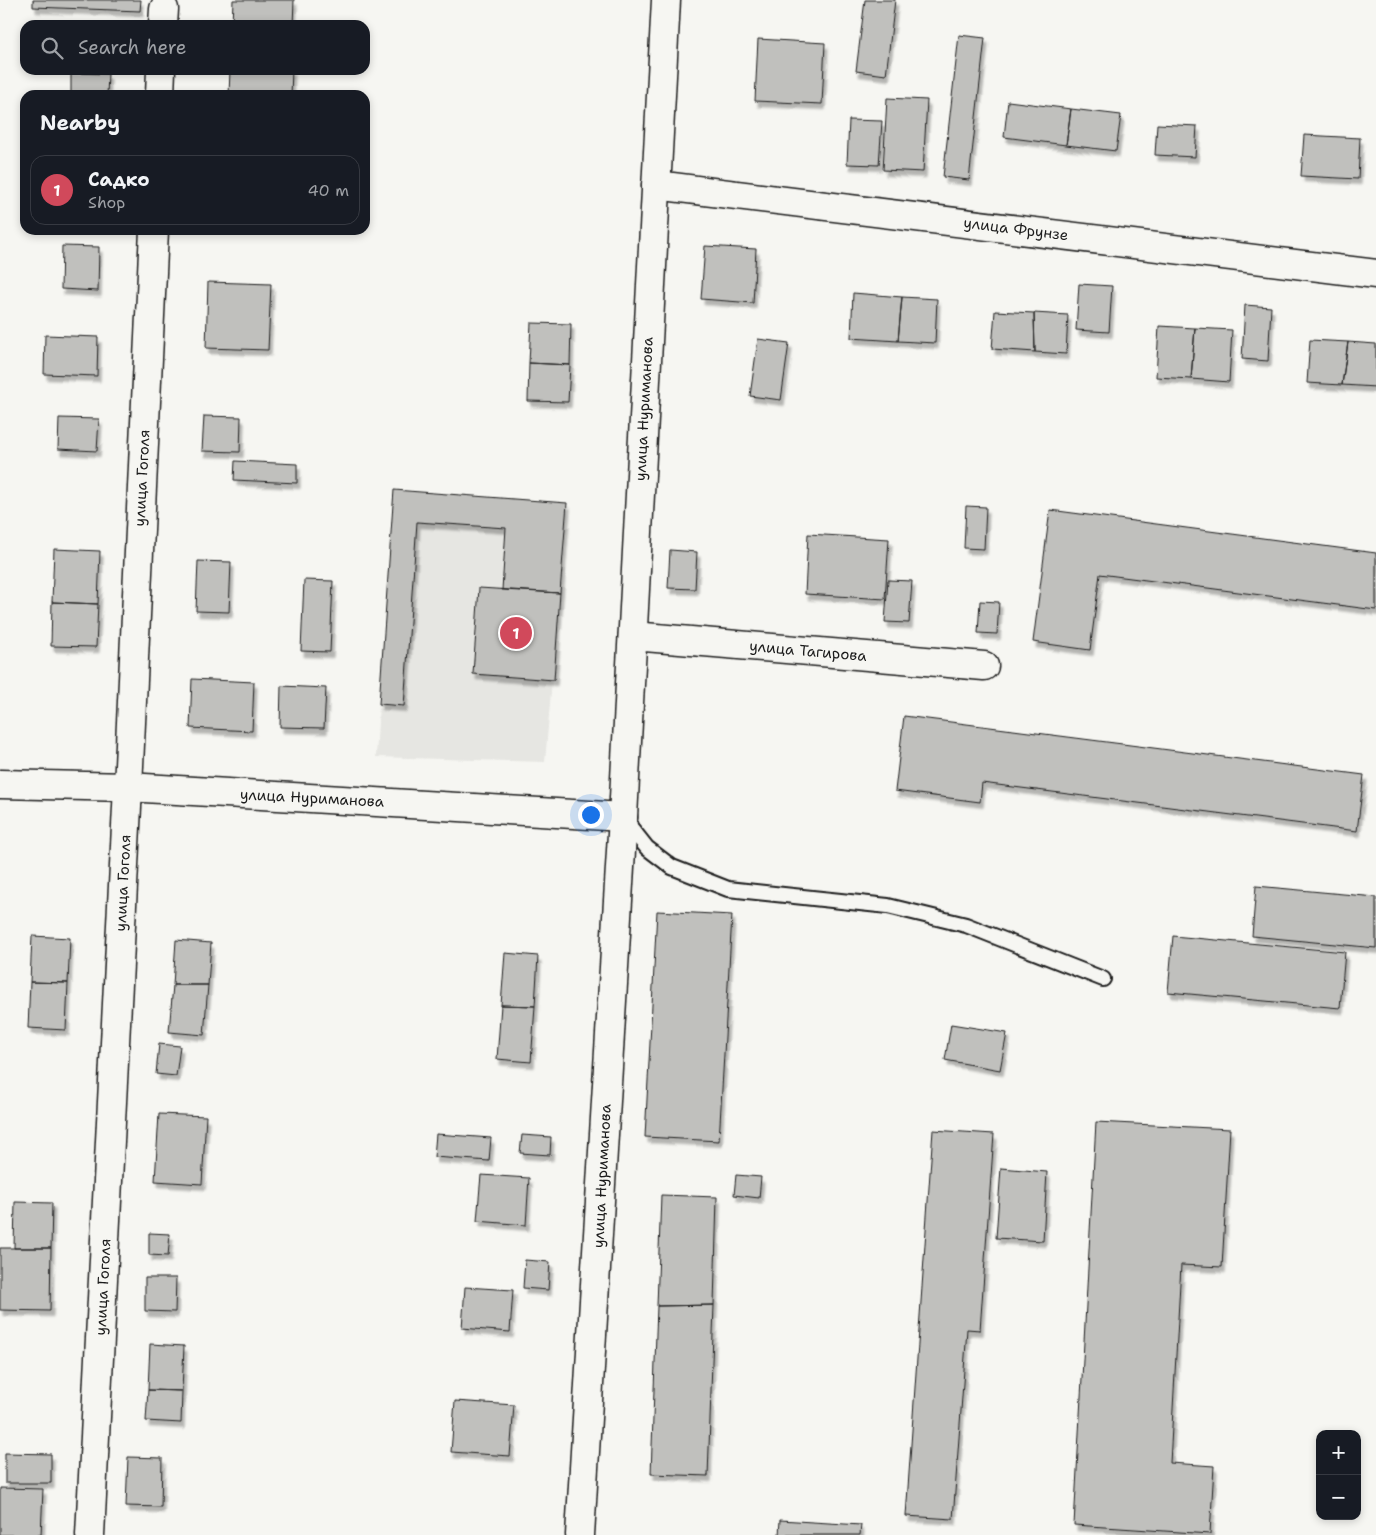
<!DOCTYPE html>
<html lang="en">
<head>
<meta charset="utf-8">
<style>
	body { margin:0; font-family:"Shantell Sans",sans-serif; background:#20242c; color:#f1f3f6 }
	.controls { position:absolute; right:15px; bottom:15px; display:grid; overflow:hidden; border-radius:10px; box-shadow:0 2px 8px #0003 }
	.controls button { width:45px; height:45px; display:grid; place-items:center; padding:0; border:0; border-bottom:1px solid #363941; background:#171b24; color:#f1f3f6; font:25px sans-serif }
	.you { position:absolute; left:590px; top:814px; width:18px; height:18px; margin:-12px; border:4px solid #fff; border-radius:50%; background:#1a73e8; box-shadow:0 0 0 8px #1a73e833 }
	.badge { display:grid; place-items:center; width:32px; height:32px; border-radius:50%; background:#d1495b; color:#fff; font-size:16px; font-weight:700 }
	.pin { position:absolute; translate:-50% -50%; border:2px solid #fff; box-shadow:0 1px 5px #0006 }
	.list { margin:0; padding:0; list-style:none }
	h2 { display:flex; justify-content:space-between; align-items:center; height:65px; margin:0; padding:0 20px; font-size:21px }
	h2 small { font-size:16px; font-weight:400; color:#9ea1a6 }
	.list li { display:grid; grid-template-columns:32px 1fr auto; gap:15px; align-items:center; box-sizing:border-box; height:70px; margin:0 10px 10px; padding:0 10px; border:1px solid #363941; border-radius:15px }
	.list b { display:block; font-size:19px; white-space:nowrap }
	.list p { margin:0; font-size:16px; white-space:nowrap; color:#9ea1a6 }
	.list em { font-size:16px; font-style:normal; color:#9ea1a6 }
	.icon { flex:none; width:28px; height:28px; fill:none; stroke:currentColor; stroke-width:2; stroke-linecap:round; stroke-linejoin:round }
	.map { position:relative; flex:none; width:1376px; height:1535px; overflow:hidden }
	.search { position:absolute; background:#171b24; box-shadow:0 2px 8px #0003; left:20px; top:20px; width:350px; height:55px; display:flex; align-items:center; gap:12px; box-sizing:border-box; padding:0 18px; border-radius:15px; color:#9ea1a6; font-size:19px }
	.panel { position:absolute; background:#171b24; box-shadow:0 2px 8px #0003; left:20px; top:90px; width:350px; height:145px; border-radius:15px }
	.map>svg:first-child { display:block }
</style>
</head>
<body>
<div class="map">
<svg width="1376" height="1535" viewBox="0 0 1376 1535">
	<defs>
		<filter id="shadow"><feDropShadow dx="3" dy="5.5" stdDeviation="1" flood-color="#0004"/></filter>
	</defs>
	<rect width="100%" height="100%" fill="#f6f6f2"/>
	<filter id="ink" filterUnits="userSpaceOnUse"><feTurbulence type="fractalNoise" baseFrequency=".02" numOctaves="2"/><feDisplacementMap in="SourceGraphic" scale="10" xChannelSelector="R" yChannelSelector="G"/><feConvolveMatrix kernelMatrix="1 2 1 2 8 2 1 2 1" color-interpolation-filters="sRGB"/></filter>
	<g filter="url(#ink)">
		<path fill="#e6e6e2" d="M 394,490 L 567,503 L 545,762 L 376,757 L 379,704 Z"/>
		<path fill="#c0c0bd" stroke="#1c1c1c" filter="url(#shadow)" d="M 33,0 L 141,0 L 140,11 L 33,7 Z
			M 233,0 L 294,0 L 293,25 L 232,25 Z
			M 865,0 L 895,0 L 886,75 L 856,71 Z
			M 959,35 L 985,38 L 969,180 L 943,177 Z
			M 758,39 L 825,43 L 822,104 L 755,101 Z
			M 230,70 L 292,70 L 291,95 L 229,95 Z
			M 71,73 L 108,74 L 107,95 L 71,95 Z
			M 887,98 L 927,100 L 923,172 L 883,170 Z
			M 1008,101 L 1071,109 L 1066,145 L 1004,137 Z
			M 1071,109 L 1121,115 L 1116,151 L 1066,145 Z
			M 849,120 L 882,121 L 879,165 L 847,164 Z
			M 1157,124 L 1197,126 L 1195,157 L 1155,155 Z
			M 1304,135 L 1360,138 L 1358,179 L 1301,176 Z
			M 62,246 L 99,247 L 98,291 L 61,289 Z
			M 705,246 L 756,249 L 753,303 L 701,299 Z
			M 208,282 L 271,284 L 268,350 L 206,348 Z
			M 1079,284 L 1112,286 L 1109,332 L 1076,330 Z
			M 853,293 L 902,297 L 898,341 L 851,338 Z
			M 902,297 L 937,299 L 935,343 L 898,341 Z
			M 1245,305 L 1271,307 L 1268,361 L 1242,359 Z
			M 995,311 L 1034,313 L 1035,352 L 992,349 Z
			M 1034,313 L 1068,315 L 1066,354 L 1035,352 Z
			M 531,323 L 571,324 L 570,365 L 529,363 Z
			M 1159,326 L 1195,328 L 1191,379 L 1156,377 Z
			M 1195,328 L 1232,330 L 1229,382 L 1191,379 Z
			M 45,335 L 98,337 L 97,376 L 44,374 Z
			M 758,339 L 789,343 L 781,400 L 750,396 Z
			M 1310,340 L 1348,342 L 1342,385 L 1307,383 Z
			M 1348,342 L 1376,344 L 1376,387 L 1342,385 Z
			M 529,363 L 570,365 L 568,402 L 528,401 Z
			M 204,416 L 241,417 L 240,452 L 202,451 Z
			M 59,418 L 99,419 L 97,451 L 58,449 Z
			M 235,461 L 297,464 L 297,483 L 234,480 Z
			M 394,490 L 567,503 L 560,593 L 502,590 L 506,528 L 417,522 L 404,706 L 379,704 Z
			M 966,506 L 986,507 L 984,549 L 964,548 Z
			M 1050,510 L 1376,553 L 1376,610 L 1100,574 L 1090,650 L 1033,642 Z
			M 808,534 L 889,539 L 885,599 L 805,594 Z
			M 54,549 L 100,551 L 98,604 L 52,602 Z
			M 670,550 L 697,552 L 695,589 L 668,588 Z
			M 198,561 L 231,562 L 229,612 L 196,611 Z
			M 304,580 L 333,581 L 330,652 L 301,651 Z
			M 888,580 L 912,581 L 909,623 L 885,622 Z
			M 479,588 L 560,593 L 554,680 L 473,674 Z
			M 980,601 L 999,602 L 997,634 L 978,633 Z
			M 52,602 L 98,604 L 96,647 L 51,646 Z
			M 192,679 L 254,682 L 252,731 L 190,728 Z
			M 281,686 L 326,688 L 324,728 L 280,727 Z
			M 904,716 L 1364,775 L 1357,831 L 982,783 L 980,802 L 895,791 Z
			M 1256,886 L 1376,897 L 1376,948 L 1252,936 Z
			M 657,911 L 732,915 L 719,1141 L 645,1137 Z
			M 32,936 L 70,938 L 68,983 L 30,982 Z
			M 1173,936 L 1345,952 L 1340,1008 L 1168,992 Z
			M 176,940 L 211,943 L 208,985 L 173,985 Z
			M 505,953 L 538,956 L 535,1006 L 501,1005 Z
			M 30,982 L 68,983 L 66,1030 L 28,1028 Z
			M 173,985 L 208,985 L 204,1035 L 169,1032 Z
			M 501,1005 L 535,1006 L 531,1062 L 497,1059 Z
			M 951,1024 L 1007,1033 L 1000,1070 L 945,1060 Z
			M 159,1044 L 180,1046 L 176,1076 L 156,1074 Z
			M 159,1114 L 206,1116 L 202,1184 L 155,1181 Z
			M 1096,1122 L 1230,1129 L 1222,1267 L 1181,1265 L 1170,1463 L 1214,1466 L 1210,1534 L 1074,1525 Z
			M 933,1130 L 994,1134 L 980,1330 L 967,1329 L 953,1519 L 906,1516 Z
			M 436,1134 L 491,1138 L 489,1161 L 434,1157 Z
			M 522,1135 L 551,1137 L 550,1155 L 520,1153 Z
			M 1001,1168 L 1047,1172 L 1043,1241 L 996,1238 Z
			M 481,1175 L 529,1178 L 526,1225 L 477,1221 Z
			M 736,1175 L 761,1177 L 759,1198 L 734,1195 Z
			M 661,1195 L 717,1197 L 714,1305 L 657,1306 Z
			M 15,1202 L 52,1203 L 51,1248 L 14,1248 Z
			M 149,1233 L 170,1234 L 168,1256 L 149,1255 Z
			M 0,1248 L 51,1248 L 50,1311 L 0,1310 Z
			M 525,1260 L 550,1262 L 548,1290 L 523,1288 Z
			M 145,1278 L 176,1278 L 175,1312 L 145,1311 Z
			M 465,1287 L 513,1290 L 510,1332 L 462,1328 Z
			M 714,1305 L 708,1476 L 651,1474 L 657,1306 Z
			M 150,1344 L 184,1346 L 182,1391 L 148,1390 Z
			M 148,1390 L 182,1391 L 181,1423 L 146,1421 Z
			M 455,1401 L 514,1405 L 510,1456 L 451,1452 Z
			M 5,1453 L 51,1454 L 51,1483 L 5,1483 Z
			M 128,1457 L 162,1458 L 161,1507 L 126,1506 Z
			M 0,1488 L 43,1489 L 41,1535 L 0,1535 Z
			M 780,1520 L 861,1525 L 860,1535 L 779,1535 Z"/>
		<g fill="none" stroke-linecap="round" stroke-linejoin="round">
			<defs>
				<path id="lane" d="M 624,819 L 647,848 L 672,867 L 728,889 L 888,906 L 966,925 L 1103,979"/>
				<path id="street" d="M 163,25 L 164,9
					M 160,95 L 161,70
					M 656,185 L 1376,274
					M 633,636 L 984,666
					M 90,1535 L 128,787 L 154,230
					M 580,1535 L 623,817"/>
				<path id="secondary" d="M 0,784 L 128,787 L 623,817 L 666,0"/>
			</defs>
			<use href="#lane" stroke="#1c1c1c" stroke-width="18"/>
			<use href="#street" stroke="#1c1c1c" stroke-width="31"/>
			<use href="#secondary" stroke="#1c1c1c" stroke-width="31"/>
			<use href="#lane" stroke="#f6f6f2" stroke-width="14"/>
			<use href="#street" stroke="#f6f6f2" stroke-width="28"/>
			<use href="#secondary" stroke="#f6f6f2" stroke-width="28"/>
		</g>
	</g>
	<g text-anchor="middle" stroke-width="4" stroke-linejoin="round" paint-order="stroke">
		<g font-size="15" fill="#1c1c1c" stroke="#f6f6f2">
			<text transform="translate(1016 229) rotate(7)" y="5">улица Фрунзе</text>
			<text transform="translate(644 409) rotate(-87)" y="5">улица Нуриманова</text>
			<text transform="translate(142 478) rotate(-87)" y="5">улица Гоголя</text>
			<text transform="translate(808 651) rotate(5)" y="5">улица Тагирова</text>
			<text transform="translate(312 798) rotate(3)" y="5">улица Нуриманова</text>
			<text transform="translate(123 883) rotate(-87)" y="5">улица Гоголя</text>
			<text transform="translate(602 1176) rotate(-87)" y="5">улица Нуриманова</text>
			<text transform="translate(103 1287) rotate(-87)" y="5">улица Гоголя</text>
		</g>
	</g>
</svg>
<div class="controls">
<button>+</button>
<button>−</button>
</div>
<div class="you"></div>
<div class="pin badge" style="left:516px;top:633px">1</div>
<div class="search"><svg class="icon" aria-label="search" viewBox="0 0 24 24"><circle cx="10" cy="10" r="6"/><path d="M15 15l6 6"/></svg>Search here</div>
<section class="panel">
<h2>Nearby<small></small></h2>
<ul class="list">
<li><span class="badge">1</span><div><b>Садко</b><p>Shop</p></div><em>40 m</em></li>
</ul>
</section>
</div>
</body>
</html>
